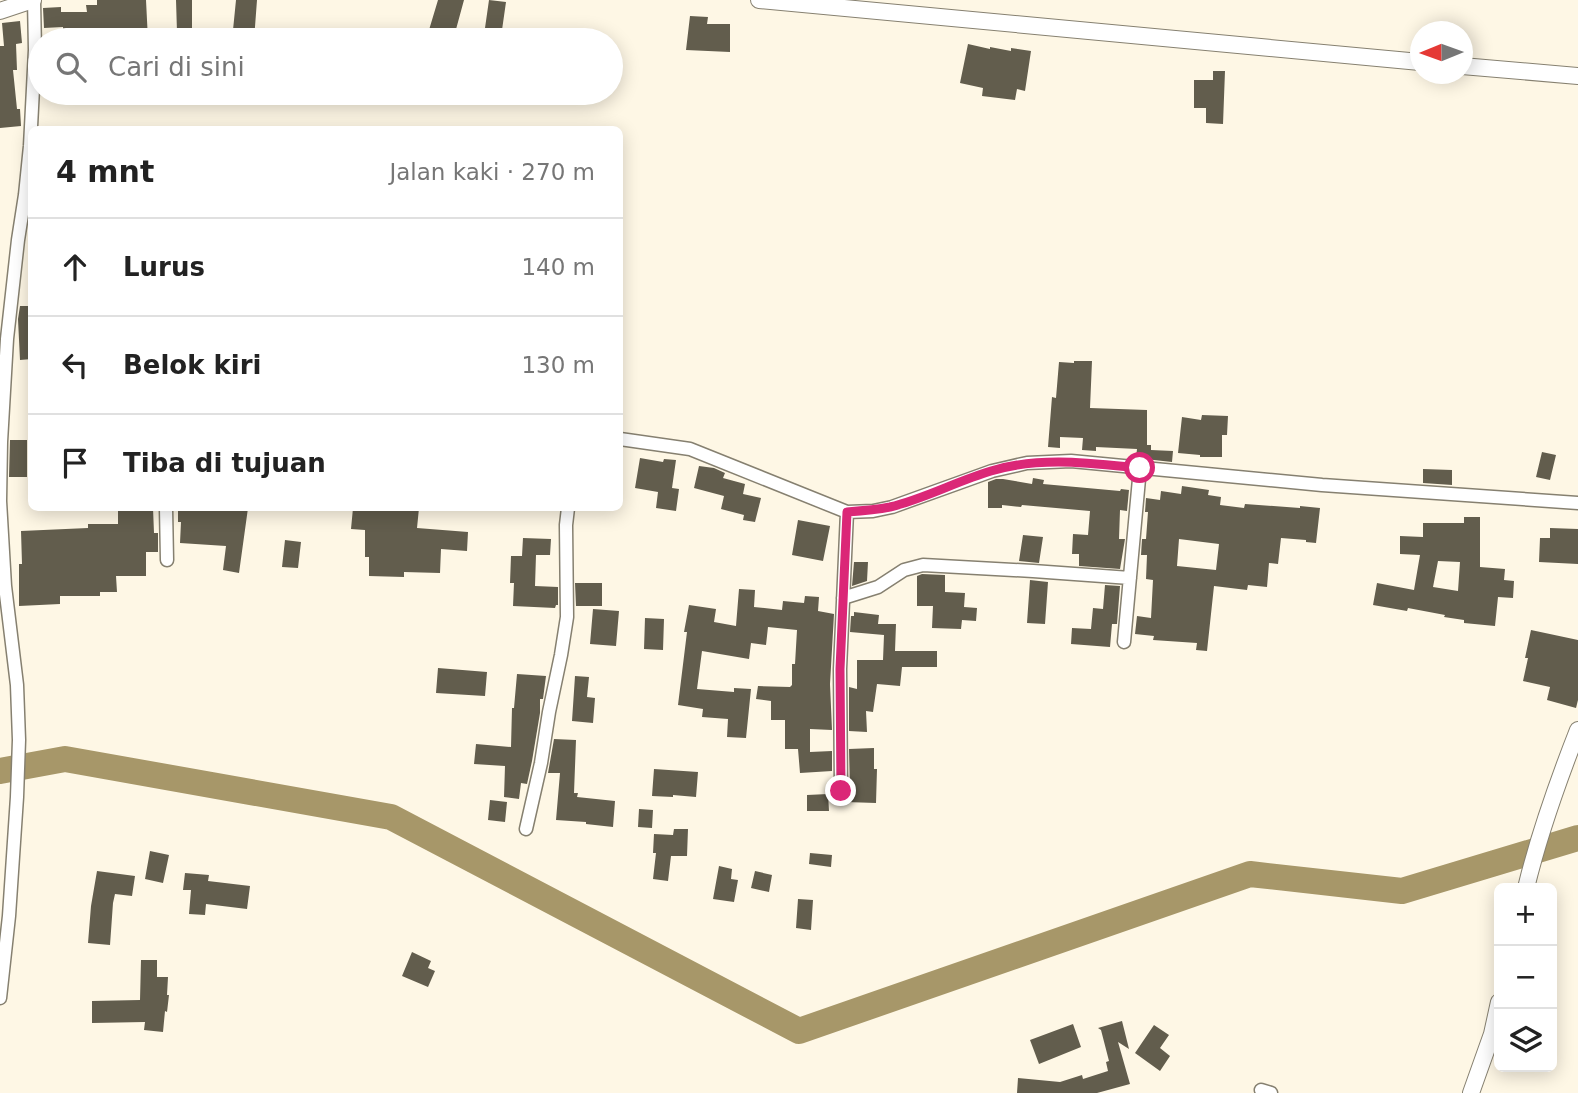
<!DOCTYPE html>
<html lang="id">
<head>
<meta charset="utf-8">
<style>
	body { margin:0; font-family:"DejaVu Sans",sans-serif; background:#f6f6f6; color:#222 }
	.controls { position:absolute; right:21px; bottom:21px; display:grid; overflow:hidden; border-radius:10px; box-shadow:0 4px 18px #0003 }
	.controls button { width:63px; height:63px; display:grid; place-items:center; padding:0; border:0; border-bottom:2px solid #e0e0e0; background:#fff; color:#222; font:35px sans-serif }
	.compass { position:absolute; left:1410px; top:21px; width:63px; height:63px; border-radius:50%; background:#fff; box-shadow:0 4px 18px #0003; rotate:269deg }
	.stop { position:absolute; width:21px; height:21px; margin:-16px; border:5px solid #db2777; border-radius:50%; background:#fff }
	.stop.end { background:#db2777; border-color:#fff; box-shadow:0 2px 7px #0008 }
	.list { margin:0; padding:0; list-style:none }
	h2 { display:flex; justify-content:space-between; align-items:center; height:91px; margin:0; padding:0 28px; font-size:30px }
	h2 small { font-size:23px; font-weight:400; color:#767676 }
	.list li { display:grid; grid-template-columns:46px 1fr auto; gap:21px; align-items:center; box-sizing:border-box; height:98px; padding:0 28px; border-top:2px solid #e0e0e0 }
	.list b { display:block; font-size:26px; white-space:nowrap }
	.list em { font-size:23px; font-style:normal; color:#767676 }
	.icon { flex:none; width:38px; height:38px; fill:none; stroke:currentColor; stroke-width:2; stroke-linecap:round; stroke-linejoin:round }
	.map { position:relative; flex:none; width:1578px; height:1093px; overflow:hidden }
	.search { position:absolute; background:#fff; box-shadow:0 4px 18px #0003; left:28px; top:28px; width:595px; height:77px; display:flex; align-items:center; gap:18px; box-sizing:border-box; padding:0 24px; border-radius:38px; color:#767676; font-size:26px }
	.panel { position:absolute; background:#fff; box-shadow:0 4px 18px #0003; left:28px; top:126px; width:595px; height:385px; border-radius:10px }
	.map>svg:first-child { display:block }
</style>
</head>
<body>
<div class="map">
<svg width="1578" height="1093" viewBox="0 0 1578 1093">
	<rect width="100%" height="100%" fill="#fef7e5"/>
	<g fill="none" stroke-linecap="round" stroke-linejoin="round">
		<path stroke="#a79769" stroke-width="26" d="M 0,771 L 65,759 L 391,817 L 799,1031 L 1250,874 L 1402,891 L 1578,838"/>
	</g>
	<path fill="#625d4d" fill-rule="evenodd" d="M 97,0 L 146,0 L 148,40 L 132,40 L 133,31 L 119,31 L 119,28 L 84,28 L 84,40 L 63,40 L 63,27 L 44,28 L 43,8 L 61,7 L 61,12 L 87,12 L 86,5 L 97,5 Z
		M 176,0 L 192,0 L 192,32 L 177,32 Z
		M 236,0 L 257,0 L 254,40 L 232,40 Z
		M 438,0 L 464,0 L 455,33 L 442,29 L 439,40 L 426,40 Z
		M 489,0 L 506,2 L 501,37 L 484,35 Z
		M 690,16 L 708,17 L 707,24 L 730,24 L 730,52 L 686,50 Z
		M 20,21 L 22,43 L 16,44 L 17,70 L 13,70 L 17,109 L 20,109 L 21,126 L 0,128 L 0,46 L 4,46 L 2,23 Z
		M 968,44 L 990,49 L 990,47 L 1011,51 L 1011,48 L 1031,51 L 1025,91 L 1017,89 L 1015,100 L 982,96 L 983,88 L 960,83 Z
		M 1213,71 L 1225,71 L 1223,124 L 1206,123 L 1206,108 L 1194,108 L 1194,80 L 1213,80 Z
		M 20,306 L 32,306 L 32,359 L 20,360 L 18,319 Z
		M 1074,361 L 1092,361 L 1090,408 L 1147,410 L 1147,445 L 1151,445 L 1151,450 L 1173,451 L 1172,462 L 1136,458 L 1137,449 L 1096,447 L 1096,451 L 1082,450 L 1083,438 L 1060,437 L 1060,448 L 1048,447 L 1052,397 L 1056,398 L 1059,362 L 1074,363 Z
		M 1202,415 L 1228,416 L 1227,435 L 1222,435 L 1222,457 L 1200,457 L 1200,455 L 1178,453 L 1182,417 L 1201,420 Z
		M 10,440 L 27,440 L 27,477 L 9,477 Z
		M 1542,452 L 1556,455 L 1550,480 L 1536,477 Z
		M 640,458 L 663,462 L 664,459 L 676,460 L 672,488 L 679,489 L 676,511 L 656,508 L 658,492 L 635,488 Z
		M 699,466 L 714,468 L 725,473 L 723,478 L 745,484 L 743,494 L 761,498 L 755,522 L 743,520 L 744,515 L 721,509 L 724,496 L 694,488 Z
		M 1423,469 L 1452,470 L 1452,485 L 1423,483 Z
		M 1033,478 L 1044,480 L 1043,484 L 1120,491 L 1121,489 L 1129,490 L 1127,511 L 1120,510 L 1119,539 L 1125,539 L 1120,569 L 1079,566 L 1079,554 L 1072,554 L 1073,534 L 1088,535 L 1090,511 L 1022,505 L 1021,507 L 1002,505 L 1002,508 L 988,508 L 988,482 L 996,479 L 1003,479 L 1032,484 Z
		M 1182,486 L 1209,490 L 1208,495 L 1221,497 L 1220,505 L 1244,508 L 1245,504 L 1300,508 L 1300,506 L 1320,508 L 1316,543 L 1306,542 L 1306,540 L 1281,538 L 1278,564 L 1269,563 L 1267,587 L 1248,585 L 1247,590 L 1214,586 L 1207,651 L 1196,650 L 1197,643 L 1153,640 L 1154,636 L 1135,634 L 1137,616 L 1151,618 L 1153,580 L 1146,579 L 1147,555 L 1141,555 L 1142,539 L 1146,539 L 1148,512 L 1145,512 L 1146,498 L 1160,500 L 1161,491 L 1181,494 ZM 1179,539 L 1219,544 L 1216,570 L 1177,566 Z
		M 118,508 L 153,508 L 154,533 L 158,533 L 158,552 L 146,552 L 146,576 L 116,576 L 117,592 L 100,592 L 100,596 L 60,596 L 60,604 L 19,606 L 19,564 L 22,564 L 21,531 L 88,528 L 88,524 L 118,524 Z
		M 178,508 L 248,508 L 239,573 L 223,570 L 226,546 L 180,543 L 181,522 L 178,522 Z
		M 353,508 L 419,508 L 417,528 L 468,532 L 467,551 L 441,549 L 440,573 L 404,572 L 404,577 L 369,576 L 369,557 L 365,557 L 365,530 L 351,529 Z
		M 1464,517 L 1480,517 L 1480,567 L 1505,569 L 1504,580 L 1514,581 L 1513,598 L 1498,597 L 1495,626 L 1464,623 L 1464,620 L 1444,617 L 1445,615 L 1408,608 L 1407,611 L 1373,605 L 1377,583 L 1414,590 L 1420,555 L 1400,554 L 1400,536 L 1423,537 L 1423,523 L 1464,523 ZM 1438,561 L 1460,562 L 1458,591 L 1433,587 Z
		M 798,520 L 830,526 L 823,561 L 792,555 Z
		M 1550,528 L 1578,529 L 1578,564 L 1539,562 L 1540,538 L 1550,538 Z
		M 1023,535 L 1043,537 L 1039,563 L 1019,561 Z
		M 523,538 L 551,539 L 550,555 L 536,555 L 535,586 L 558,587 L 558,605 L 556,605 L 555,608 L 513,606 L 514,583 L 510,583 L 511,556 L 522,556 Z
		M 285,540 L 301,542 L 298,568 L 282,567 Z
		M 854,562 L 868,562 L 867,581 L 852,586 Z
		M 922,574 L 945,575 L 945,592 L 965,593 L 964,607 L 977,608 L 976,621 L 962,620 L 961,629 L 932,628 L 933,606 L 917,606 L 917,576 Z
		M 1030,580 L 1048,582 L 1045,624 L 1027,623 Z
		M 575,583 L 602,583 L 602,606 L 576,606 Z
		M 1105,585 L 1120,586 L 1117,624 L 1112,624 L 1110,647 L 1071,644 L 1072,628 L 1091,629 L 1093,608 L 1103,609 Z
		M 739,589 L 755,590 L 754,607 L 782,610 L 783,601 L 804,603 L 805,596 L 819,597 L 818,611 L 834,614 L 830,684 L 832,730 L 810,729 L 810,752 L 832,751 L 832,771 L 800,773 L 798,749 L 785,749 L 785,720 L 771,720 L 771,701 L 756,699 L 758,686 L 790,687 L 792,685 L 792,664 L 795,664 L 797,630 L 768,627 L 766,645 L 751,643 L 749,659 L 702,651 L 697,689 L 734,692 L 734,688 L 751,689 L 746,738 L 727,737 L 728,719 L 702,717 L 703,709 L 678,705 L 687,632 L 684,632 L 689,605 L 716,609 L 714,622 L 736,626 Z
		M 593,609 L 619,611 L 616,646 L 590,644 Z
		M 854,612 L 879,615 L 878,624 L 896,624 L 895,651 L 937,651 L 937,667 L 902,667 L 900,686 L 877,684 L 873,712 L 866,711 L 867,732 L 849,731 L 849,687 L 857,689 L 857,660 L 883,660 L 884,635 L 850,632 L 851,616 L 854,616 Z
		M 645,618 L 664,619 L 663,650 L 644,649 Z
		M 1531,630 L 1578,640 L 1578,700 L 1576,708 L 1547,700 L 1550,687 L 1523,681 L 1528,658 L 1525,658 Z
		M 438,668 L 487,672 L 485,696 L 436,693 Z
		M 517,674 L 546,676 L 543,699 L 540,699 L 540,713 L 532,761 L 527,784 L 521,783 L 519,799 L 504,797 L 505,766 L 474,764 L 476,744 L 511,747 L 512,708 L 514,708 Z
		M 575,676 L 589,677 L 587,697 L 595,698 L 593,723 L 572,721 Z
		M 554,739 L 576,740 L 574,793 L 578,793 L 577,797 L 615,801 L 613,827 L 586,824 L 586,822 L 556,820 L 560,773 L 548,773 Z
		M 874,748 L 874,769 L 877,769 L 876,803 L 846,802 L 850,791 L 849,749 Z
		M 654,769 L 698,772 L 696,797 L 673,795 L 673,797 L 652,796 Z
		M 828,794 L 829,811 L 807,811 L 807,795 Z
		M 490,800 L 507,802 L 505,822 L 488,820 Z
		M 639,809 L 653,810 L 652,828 L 638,827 Z
		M 674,829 L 688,829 L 687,856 L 671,856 L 668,881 L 653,879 L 656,853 L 653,853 L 654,834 L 673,835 Z
		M 150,851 L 169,855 L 163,883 L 145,879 Z
		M 810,853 L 832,855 L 831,867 L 809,864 Z
		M 719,866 L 732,869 L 731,879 L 738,880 L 734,902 L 713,899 Z
		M 97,871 L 135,876 L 132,896 L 115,894 L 113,903 L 110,945 L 88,943 L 91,906 Z
		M 755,871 L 772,875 L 769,892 L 751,888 Z
		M 185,873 L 209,875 L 208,881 L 250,886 L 247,909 L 206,904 L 205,915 L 189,914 L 191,890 L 183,890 Z
		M 798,899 L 813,900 L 811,930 L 796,928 Z
		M 412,952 L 431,961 L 428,968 L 435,971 L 428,987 L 402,976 Z
		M 141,960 L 157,960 L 157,977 L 168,977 L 167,995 L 169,995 L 167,1012 L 165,1011 L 163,1032 L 144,1030 L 145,1022 L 92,1023 L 92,1001 L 140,1000 Z
		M 1122,1021 L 1129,1049 L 1118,1042 L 1130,1084 L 1097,1093 L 1017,1093 L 1018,1078 L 1060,1082 L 1082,1075 L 1083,1079 L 1108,1071 L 1106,1062 L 1109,1061 L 1101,1030 L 1098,1028 Z
		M 1073,1024 L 1081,1047 L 1039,1064 L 1030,1040 Z
		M 1154,1025 L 1169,1035 L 1160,1048 L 1170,1056 L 1160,1071 L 1135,1053 Z"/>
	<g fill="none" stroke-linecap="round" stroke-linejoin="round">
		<defs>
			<path id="minor" d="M 620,439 L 690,449 L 847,512 L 873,511 L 892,507 L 992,471 L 1027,463 L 1071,461 L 1322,485 L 1578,503
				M 166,508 L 167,560
				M 843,598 L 878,587 L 904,570 L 923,565 L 1033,571 L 1130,578
				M 1124,642 L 1140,468
				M 841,791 L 840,669 L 847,512
				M 526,829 L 541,763 L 549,712 L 561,655 L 567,617 L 566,525 L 568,508
				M 0,998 L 9,916 L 17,797 L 19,740 L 17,685 L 5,586 L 0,501 L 1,442 L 7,339 L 18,240 L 25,195 L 30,146 L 35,50 L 34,0
				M 1261,1090 L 1271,1093"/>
			<path id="tertiary" d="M 759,0 L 1420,62
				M 0,11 L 33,0
				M 1462,66 L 1578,76
				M 1526,888 C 1539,834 1558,781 1578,730
				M 1471,1093 L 1492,1034 L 1499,1002"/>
		</defs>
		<use href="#minor" stroke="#868070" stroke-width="15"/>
		<use href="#tertiary" stroke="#868070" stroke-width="18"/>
		<use href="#minor" stroke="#fff" stroke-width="12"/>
		<use href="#tertiary" stroke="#fff" stroke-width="16"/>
	</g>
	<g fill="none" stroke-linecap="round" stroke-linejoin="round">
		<path stroke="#db2777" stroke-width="9" d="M 841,791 L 840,669 L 847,512 C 861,511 875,510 890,507 C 924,499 957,481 991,471 C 1040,456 1090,463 1140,468"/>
	</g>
</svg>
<div class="controls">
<button>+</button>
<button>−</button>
<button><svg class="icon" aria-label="layers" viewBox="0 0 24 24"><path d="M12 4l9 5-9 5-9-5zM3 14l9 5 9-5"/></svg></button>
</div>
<svg class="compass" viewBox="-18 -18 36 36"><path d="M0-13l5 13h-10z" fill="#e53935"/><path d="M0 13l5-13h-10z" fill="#767676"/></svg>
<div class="stop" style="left:1140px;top:468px"></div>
<div class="stop end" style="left:841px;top:791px"></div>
<div class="search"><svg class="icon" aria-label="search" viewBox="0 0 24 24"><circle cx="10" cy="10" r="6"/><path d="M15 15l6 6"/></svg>Cari di sini</div>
<section class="panel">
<h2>4 mnt<small>Jalan kaki · 270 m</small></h2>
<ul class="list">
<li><svg class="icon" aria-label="ahead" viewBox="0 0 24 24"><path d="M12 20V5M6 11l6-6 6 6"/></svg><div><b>Lurus</b></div><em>140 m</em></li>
<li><svg class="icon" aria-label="left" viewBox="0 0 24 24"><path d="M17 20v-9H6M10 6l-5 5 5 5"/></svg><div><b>Belok kiri</b></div><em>130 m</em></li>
<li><svg class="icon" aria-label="arrive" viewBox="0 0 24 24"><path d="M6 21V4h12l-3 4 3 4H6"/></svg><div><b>Tiba di tujuan</b></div></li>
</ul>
</section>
</div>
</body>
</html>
